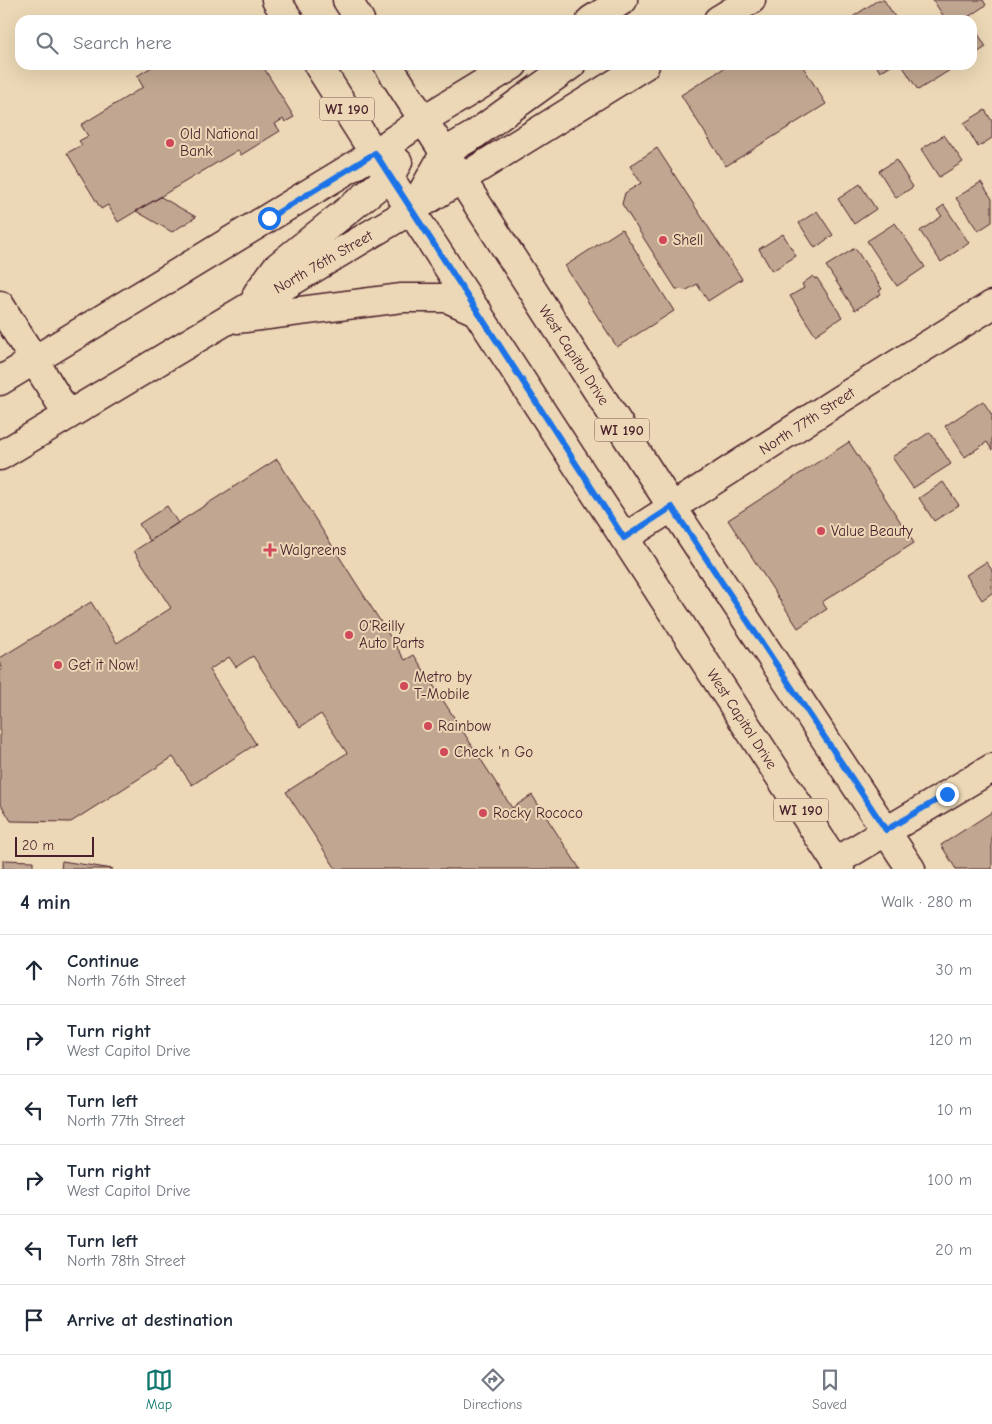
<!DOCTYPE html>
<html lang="en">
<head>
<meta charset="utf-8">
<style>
	body { margin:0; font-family:"Comic Neue",sans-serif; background:#f2f2f3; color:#1f2937 }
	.scale { position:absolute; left:15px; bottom:12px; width:79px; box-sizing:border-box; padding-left:5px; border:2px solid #4a1f2b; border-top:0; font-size:14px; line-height:18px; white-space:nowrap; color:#4a1f2b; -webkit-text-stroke:4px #ecd8b6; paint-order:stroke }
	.stop { position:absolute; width:15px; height:15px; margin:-11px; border:4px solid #1a73e8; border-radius:50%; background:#fff }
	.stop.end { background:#1a73e8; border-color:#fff; box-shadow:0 1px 5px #0008 }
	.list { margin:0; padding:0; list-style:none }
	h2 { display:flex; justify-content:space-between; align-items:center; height:65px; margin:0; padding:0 20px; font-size:21px }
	h2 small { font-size:16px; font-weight:400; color:#747a83 }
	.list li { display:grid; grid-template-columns:32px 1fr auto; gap:15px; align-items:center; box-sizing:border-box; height:70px; padding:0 20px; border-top:1px solid #e0e1e3 }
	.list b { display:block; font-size:19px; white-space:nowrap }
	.list p { margin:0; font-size:16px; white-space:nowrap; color:#747a83 }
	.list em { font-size:16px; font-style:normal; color:#747a83 }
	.icon { flex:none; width:28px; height:28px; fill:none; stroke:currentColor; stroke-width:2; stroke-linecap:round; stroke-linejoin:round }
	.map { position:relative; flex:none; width:992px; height:869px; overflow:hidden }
	.search { position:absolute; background:#fff; box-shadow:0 5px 20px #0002; left:15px; right:15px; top:15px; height:55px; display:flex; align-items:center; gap:12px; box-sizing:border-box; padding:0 18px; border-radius:15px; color:#747a83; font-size:19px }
	.sheet { height:485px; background:#fff }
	nav { display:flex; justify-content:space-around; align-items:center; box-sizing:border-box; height:70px; border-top:1px solid #e0e1e3; background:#fff; font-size:14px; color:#747a83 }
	nav a { display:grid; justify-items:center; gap:2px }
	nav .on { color:#0f766e }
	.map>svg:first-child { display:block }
</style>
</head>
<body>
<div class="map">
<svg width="992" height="869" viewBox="0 0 992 869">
	<rect width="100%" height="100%" fill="#ecd8b6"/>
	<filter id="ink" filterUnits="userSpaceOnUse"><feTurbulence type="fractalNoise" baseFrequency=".02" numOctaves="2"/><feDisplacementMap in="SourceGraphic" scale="10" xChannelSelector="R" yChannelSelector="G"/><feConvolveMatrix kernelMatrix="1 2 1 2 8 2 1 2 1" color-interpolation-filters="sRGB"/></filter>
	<g filter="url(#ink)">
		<path fill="#c1a791" stroke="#4a1f2b" d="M 878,0 L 884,0 L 897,20 L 848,20 Z
			M 933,0 L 983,0 L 986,5 L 968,17 L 969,20 L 946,20 Z
			M 972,24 L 986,47 L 972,56 Z
			M 155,65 L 262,65 L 294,117 L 285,122 L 283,119 L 275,124 L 280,131 L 241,155 L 238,150 L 118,222 L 108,205 L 101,209 L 67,153 L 82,145 L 79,141 L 88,136 L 81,125 L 143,87 L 137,76 Z
			M 729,65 L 802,65 L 826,104 L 726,166 L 681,95 Z
			M 876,65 L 891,65 L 880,72 Z
			M 902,65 L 958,65 L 918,90 Z
			M 985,110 L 992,121 L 992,138 L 978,147 L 964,123 Z
			M 944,135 L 963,162 L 939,177 L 921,149 Z
			M 657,148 L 742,279 L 708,301 L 697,284 L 687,290 L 676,289 L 622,204 L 625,193 L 641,183 L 630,166 Z
			M 896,160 L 913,187 L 896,198 L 879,171 Z
			M 981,182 L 992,199 L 992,222 L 978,231 L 956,198 Z
			M 860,184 L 876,209 L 854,224 L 838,199 Z
			M 161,197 L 196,217 L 172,232 L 136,211 Z
			M 944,205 L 969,243 L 941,262 L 920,231 L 942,216 L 937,210 Z
			M 817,211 L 833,235 L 815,248 L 799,223 Z
			M 895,223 L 925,267 L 897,286 L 867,241 Z
			M 622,229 L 674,311 L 617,347 L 565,266 Z
			M 783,234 L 796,256 L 772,271 L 759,249 Z
			M 855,248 L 882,289 L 879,291 L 881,294 L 855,310 L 826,266 Z
			M 813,276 L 815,279 L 817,278 L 842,317 L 815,335 L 790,296 L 804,288 L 802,284 Z
			M 983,401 L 992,415 L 992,450 L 987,442 L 965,457 L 945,426 Z
			M 930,432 L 951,464 L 913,488 L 892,457 Z
			M 849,442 L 914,543 L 822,602 L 827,609 L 798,628 L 728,520 Z
			M 277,459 L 405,660 L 414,655 L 512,808 L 532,795 L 580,869 L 336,869 L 286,792 L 347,753 L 321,714 L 300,727 L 253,656 L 236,667 L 229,657 L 209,670 L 256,744 L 192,785 L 173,757 L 71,822 L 11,821 L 0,803 L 0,670 L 2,669 L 0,658 L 91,602 L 117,643 L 171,608 L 134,551 Z
			M 943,482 L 959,505 L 934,521 L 919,498 Z
			M 167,506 L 178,523 L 150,541 L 139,524 Z
			M 986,562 L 992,570 L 992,593 L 982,600 L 966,575 Z
			M 992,812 L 992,869 L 956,869 L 941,845 Z
			M 3,860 L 33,861 L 33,869 L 3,869 Z
			M 62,861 L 113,869 L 61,869 Z"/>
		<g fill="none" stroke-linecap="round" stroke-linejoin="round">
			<defs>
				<path id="minor" d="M 0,305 L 68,415
					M 624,538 L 839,400 L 992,305
					M 835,862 L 992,768"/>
				<path id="major" d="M 276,0 L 289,20
					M 347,0 L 360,20
					M 591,20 L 623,0
					M 718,20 L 751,0
					M 318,65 L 389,177 L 840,869
					M 388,65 L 672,507 L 911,869
					M 414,207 L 445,152 L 474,135 L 571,65
					M 257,294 L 276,268 L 389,177 L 398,162
					M 237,319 L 402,298 L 447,298 L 478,312
					M 0,381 L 375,153 L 423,120 L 513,65
					M 0,456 L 411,210 L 645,65"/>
			</defs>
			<use href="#minor" stroke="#4a1f2b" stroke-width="31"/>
			<use href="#major" stroke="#4a1f2b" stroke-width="31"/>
			<use href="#minor" stroke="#ecd8b6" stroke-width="28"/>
			<use href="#major" stroke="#ecd8b6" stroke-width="28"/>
		</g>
	</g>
	<g fill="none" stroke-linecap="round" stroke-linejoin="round" filter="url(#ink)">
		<path stroke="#1a73e8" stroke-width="6" d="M 269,218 L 375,153 L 624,538 L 672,507 L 886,830 L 947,794"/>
	</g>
	<g fill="#d1495b" stroke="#ecd8b6" stroke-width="2">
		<circle cx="170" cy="143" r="5"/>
		<circle cx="663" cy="240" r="5"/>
		<circle cx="821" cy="531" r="5"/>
		<path d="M267.5 542.5h5v5h5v5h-5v5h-5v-5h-5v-5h5z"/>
		<circle cx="349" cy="635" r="5"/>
		<circle cx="58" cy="665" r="5"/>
		<circle cx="404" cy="686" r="5"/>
		<circle cx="428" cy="726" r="5"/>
		<circle cx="444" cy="752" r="5"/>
		<circle cx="483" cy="813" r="5"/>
	</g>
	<g text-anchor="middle" stroke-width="4" stroke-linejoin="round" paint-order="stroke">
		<g fill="#ecd8b6" stroke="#7b5655" stroke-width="1">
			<rect x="319.5" y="97.5" width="55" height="23" rx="4"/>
			<rect x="594.5" y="418.5" width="55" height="23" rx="4"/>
			<rect x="773.5" y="798.5" width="55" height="23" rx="4"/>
		</g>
		<g font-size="14" font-weight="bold" fill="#4a1f2b">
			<text x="347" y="114">WI 190</text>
			<text x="622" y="435">WI 190</text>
			<text x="801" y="815">WI 190</text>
		</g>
		<g font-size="15" fill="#4a1f2b" stroke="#ecd8b6" text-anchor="start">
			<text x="180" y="139">Old National<tspan x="180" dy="17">Bank</tspan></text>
			<text x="673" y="245">Shell</text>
			<text x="831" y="536">Value Beauty</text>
			<text x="280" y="555">Walgreens</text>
			<text x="359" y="631">O'Reilly<tspan x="359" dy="17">Auto Parts</tspan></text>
			<text x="68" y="670">Get it Now!</text>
			<text x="414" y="682">Metro by<tspan x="414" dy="17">T-Mobile</tspan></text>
			<text x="438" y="731">Rainbow</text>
			<text x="454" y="757">Check 'n Go</text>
			<text x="493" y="818">Rocky Rococo</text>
		</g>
		<g font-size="15" fill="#4a1f2b" stroke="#ecd8b6">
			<text transform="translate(323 262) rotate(-30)" y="5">North 76th Street</text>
			<text transform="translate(574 355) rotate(57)" y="5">West Capitol Drive</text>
			<text transform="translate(807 421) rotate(-33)" y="5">North 77th Street</text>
			<text transform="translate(742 719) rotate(57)" y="5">West Capitol Drive</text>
		</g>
	</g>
</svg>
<div class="scale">20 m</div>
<div class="stop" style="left:269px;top:218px"></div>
<div class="stop end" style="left:947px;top:794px"></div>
<div class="search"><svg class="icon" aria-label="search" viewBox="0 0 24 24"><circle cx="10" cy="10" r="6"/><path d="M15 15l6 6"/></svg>Search here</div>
</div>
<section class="sheet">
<h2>4 min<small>Walk · 280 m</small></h2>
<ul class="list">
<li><svg class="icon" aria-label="ahead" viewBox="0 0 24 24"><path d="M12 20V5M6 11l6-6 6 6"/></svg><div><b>Continue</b><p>North 76th Street</p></div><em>30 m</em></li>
<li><svg class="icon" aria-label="right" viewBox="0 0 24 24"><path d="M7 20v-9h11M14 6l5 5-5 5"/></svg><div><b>Turn right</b><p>West Capitol Drive</p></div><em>120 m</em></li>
<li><svg class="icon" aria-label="left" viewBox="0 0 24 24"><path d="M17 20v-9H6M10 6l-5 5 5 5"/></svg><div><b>Turn left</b><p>North 77th Street</p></div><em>10 m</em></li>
<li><svg class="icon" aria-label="right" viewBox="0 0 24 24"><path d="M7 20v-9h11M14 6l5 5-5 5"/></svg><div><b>Turn right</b><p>West Capitol Drive</p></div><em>100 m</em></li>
<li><svg class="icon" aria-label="left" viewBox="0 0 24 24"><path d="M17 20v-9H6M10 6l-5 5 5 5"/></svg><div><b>Turn left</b><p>North 78th Street</p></div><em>20 m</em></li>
<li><svg class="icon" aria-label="arrive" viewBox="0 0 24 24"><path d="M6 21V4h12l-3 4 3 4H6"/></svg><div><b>Arrive at destination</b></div></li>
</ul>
</section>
<nav>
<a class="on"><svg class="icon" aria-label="map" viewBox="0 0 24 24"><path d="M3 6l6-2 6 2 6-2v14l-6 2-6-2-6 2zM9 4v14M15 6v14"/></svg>Map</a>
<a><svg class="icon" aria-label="directions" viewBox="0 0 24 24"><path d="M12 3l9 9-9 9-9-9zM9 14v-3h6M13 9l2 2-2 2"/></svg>Directions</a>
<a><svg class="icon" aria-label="saved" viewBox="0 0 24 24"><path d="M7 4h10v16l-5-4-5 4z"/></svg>Saved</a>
</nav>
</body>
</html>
